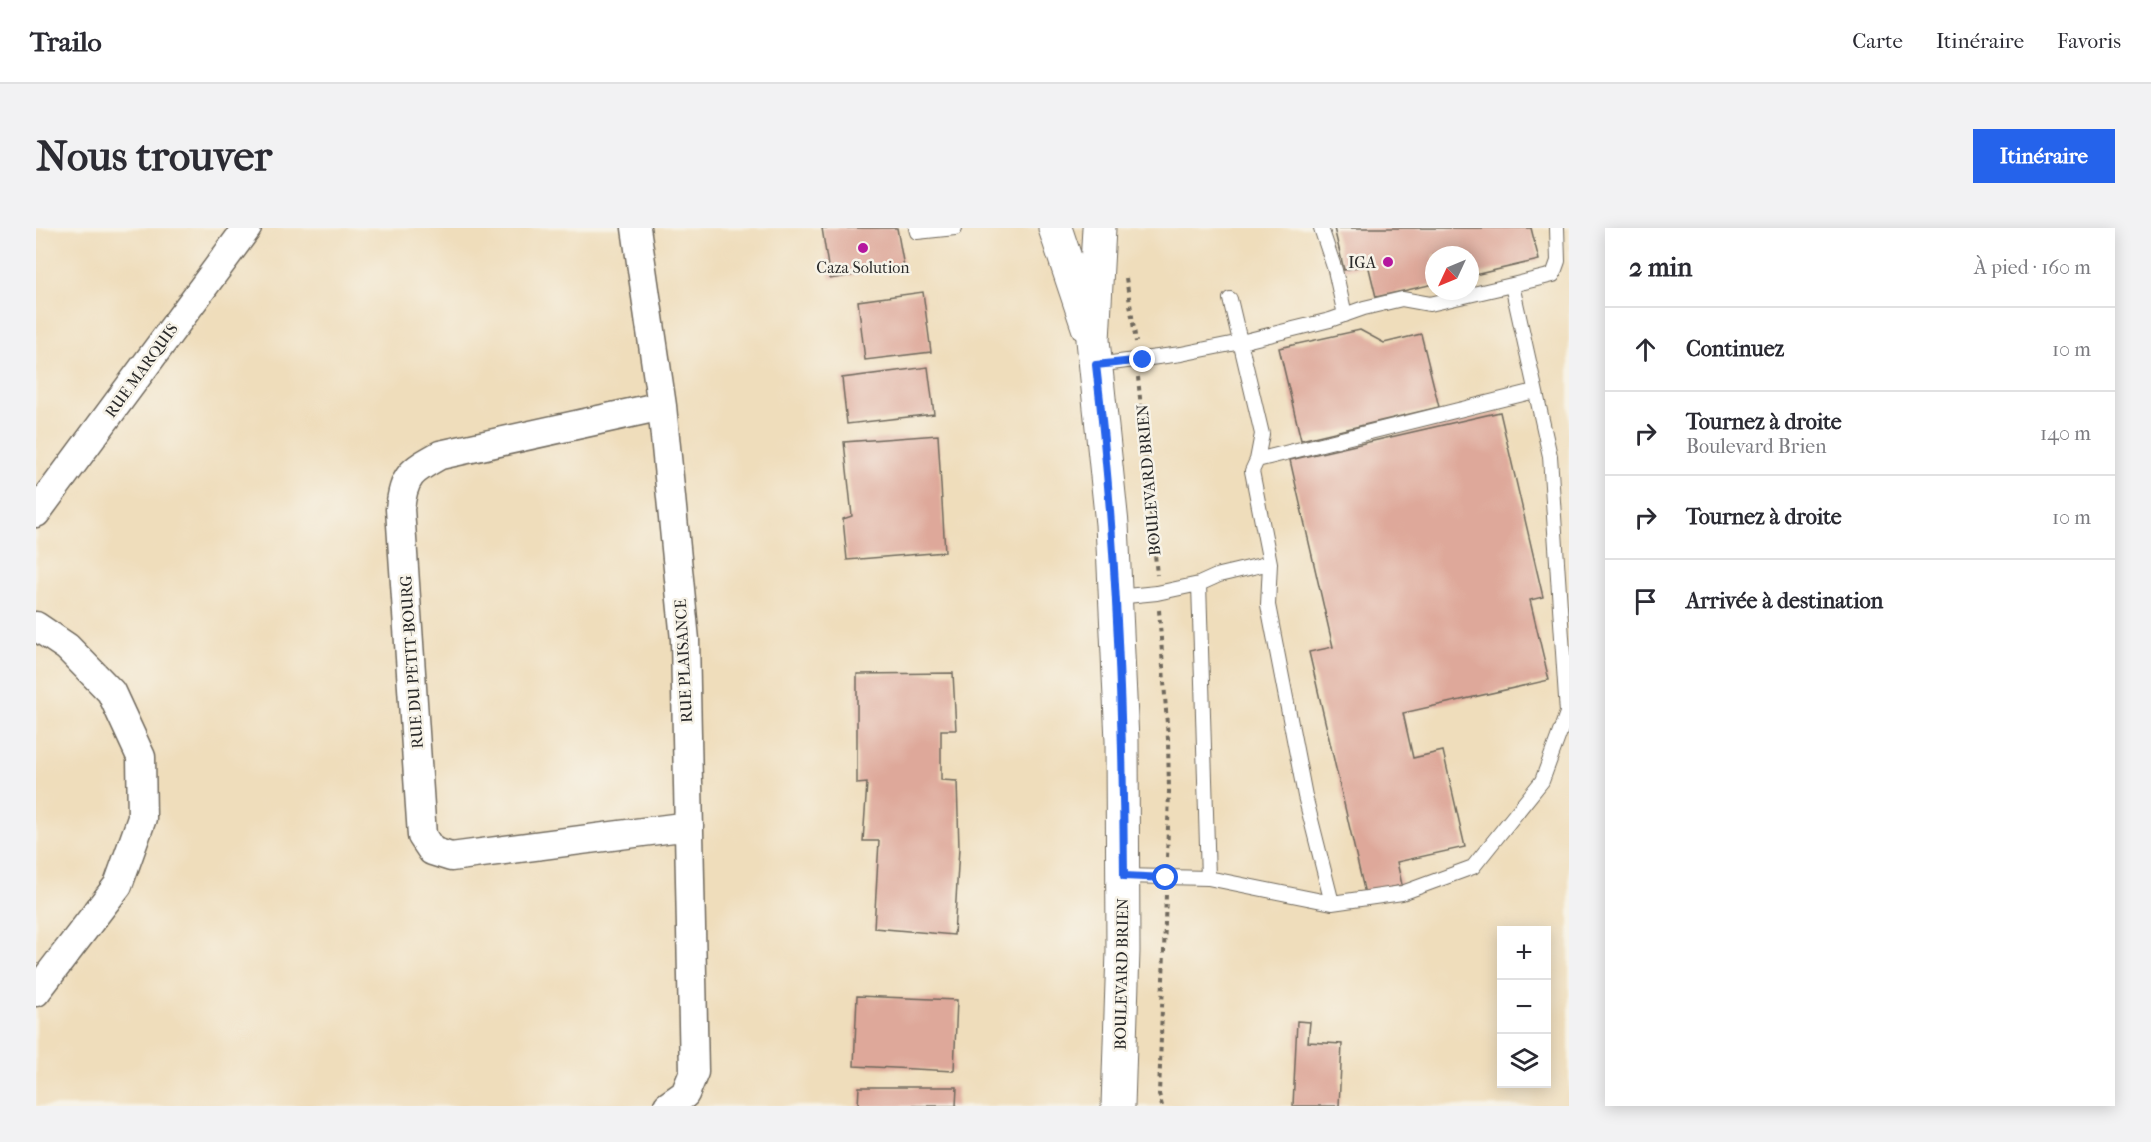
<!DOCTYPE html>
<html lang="fr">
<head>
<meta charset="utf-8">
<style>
	body { margin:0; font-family:"IM FELL French Canon",serif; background:#f2f2f3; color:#2b2b33 }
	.controls { position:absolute; right:18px; bottom:18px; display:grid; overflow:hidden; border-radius:0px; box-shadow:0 3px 15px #0003 }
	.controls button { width:54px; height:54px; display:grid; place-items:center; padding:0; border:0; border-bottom:2px solid #e1e1e2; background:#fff; color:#2b2b33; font:30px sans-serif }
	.compass { position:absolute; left:1389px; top:18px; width:54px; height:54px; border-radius:50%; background:#fff; box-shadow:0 3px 15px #0003; rotate:226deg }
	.stop { position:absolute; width:18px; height:18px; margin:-14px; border:4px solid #2563eb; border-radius:50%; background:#fff }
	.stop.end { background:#2563eb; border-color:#fff; box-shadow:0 2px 6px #0008 }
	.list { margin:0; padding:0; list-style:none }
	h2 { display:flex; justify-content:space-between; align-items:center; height:78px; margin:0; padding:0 24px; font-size:26px }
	h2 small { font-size:20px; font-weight:400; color:#7c7c81 }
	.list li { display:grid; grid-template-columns:39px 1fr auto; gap:18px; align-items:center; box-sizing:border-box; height:84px; padding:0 24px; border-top:2px solid #e1e1e2 }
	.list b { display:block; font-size:22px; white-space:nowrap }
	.list p { margin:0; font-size:20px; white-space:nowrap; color:#7c7c81 }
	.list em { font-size:20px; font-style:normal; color:#7c7c81 }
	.icon { flex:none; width:33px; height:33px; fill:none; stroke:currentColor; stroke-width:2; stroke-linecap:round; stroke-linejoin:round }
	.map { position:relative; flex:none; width:1533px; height:878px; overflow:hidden; border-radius:0px }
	header { display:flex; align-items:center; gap:36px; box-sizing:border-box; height:84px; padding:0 30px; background:#fff; border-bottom:2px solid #e1e1e2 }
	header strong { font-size:28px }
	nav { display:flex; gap:33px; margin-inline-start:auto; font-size:21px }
	.intro { display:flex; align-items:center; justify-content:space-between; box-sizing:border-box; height:144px; padding:0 36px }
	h1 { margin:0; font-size:42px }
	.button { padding:15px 27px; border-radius:0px; background:#2563eb; color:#fff; font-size:21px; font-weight:700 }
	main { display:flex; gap:36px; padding:0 36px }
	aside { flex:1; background:#fff; border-radius:0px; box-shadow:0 3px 15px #0003 }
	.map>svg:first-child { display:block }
</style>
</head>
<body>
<header>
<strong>Trailo</strong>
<nav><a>Carte</a><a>Itinéraire</a><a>Favoris</a></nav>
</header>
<div class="intro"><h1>Nous trouver</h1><a class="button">Itinéraire</a></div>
<main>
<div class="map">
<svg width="1533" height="878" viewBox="0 0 1533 878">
	<rect width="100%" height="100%" fill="#f7f3e8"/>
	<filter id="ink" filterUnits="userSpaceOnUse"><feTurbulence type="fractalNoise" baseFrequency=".0167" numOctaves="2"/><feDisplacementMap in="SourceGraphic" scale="12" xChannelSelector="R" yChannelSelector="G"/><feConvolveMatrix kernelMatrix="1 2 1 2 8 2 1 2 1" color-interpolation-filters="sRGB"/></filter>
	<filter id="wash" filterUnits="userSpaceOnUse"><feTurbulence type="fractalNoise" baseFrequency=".008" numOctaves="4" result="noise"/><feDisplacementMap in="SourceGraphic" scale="24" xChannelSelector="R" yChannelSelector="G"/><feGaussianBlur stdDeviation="1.35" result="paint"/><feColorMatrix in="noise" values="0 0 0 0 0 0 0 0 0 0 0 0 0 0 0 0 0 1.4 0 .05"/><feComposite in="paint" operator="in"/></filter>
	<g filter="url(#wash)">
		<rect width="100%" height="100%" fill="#efddbb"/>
		<g id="blocks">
			<path fill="#dea89a" d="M 786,0 L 861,0 L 868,39 L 794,51 Z
				M 1298,0 L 1495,0 L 1503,32 L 1434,48 L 1434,27 L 1398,27 L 1398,56 L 1340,69 L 1332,36 L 1308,42 Z
				M 887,64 L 895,124 L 829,132 L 822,73 Z
				M 1324,102 L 1348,115 L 1385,106 L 1403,179 L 1265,212 L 1243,120 Z
				M 892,139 L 898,186 L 811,196 L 806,150 Z
				M 1464,184 L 1507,369 L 1494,372 L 1513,452 L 1367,485 L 1377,530 L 1407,523 L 1429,619 L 1361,634 L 1366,657 L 1329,666 L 1273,424 L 1297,419 L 1254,232 Z
				M 902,207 L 909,324 L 811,332 L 807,291 L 816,288 L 808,214 Z
				M 917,445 L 920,502 L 905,502 L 905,552 L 921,553 L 923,620 L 918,707 L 838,700 L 843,613 L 827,613 L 831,555 L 821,556 L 821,446 Z
				M 821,768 L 921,772 L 918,843 L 818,838 Z
				M 1261,793 L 1274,794 L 1272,814 L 1306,816 L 1303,878 L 1257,878 Z
				M 823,859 L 921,859 L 920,878 L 822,878 Z"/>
		</g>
	</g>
	<g filter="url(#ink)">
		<use href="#blocks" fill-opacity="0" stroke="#70695d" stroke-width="1.5"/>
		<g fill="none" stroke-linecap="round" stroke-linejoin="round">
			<defs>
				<path id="lane" d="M 880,0 L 881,4 L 919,0
					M 1285,0 L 1299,42 L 1309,87
					M 1476,57 L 1517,47 L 1522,33 L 1521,0
					M 1060,137 L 1145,126 L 1205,114 L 1294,92 L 1328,80 L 1366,71 L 1394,76 L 1476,57 L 1514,228 L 1531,485 L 1506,553 L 1437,639 L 1366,665 L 1296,675
					M 1221,232 L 1499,163
					M 1163,356 L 1172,650
					M 1080,369 L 1121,365 L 1163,356 L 1183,347 L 1234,335
					M 1088,648 L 1172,650 L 1296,675 L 1269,568 L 1232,377 L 1234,335 L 1216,243 L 1221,232 L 1226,206 L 1194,71"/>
				<path id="street" d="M 600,0 L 626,178 L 649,412 L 658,844 L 649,866 L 632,878
					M 626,178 L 404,227 C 375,243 368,247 364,281 L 386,608 L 396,623 L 415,629 L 653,598
					M 0,285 L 211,0
					M 0,398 L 31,419 L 75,464 L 105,529 L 106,590 L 82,657 L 0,764"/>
				<path id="secondary" d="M 1019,0 L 1052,99
					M 1063,0 L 1057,112 L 1076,296 L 1086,513 L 1087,723 L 1082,878"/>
			</defs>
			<use href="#lane" stroke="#70695d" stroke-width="16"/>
			<use href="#street" stroke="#70695d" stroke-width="31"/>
			<use href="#secondary" stroke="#70695d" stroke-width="35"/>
			<path stroke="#70695d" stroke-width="4" stroke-dasharray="4.5 4.5" stroke-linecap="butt" d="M 1090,50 L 1100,114
				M 1102,149 L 1121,347
				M 1123,382 L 1132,511 L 1133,563 L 1131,632
				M 1126,878 L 1123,866 L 1130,666"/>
			<use href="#lane" stroke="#fff" stroke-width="14"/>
			<use href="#street" stroke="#fff" stroke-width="28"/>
			<use href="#secondary" stroke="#fff" stroke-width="33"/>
		</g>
	</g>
	<g fill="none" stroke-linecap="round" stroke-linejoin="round" filter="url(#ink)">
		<path stroke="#2563eb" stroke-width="8" d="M 1107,132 L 1060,137 C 1080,307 1087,477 1088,648 L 1130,650"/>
	</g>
	<g fill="#b5179e" stroke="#f7f3e8" stroke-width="2">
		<circle cx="827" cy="20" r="6"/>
		<circle cx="1352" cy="34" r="6"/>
	</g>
	<g text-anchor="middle" stroke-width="5" stroke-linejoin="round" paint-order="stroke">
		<g font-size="16" fill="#2b2b2b" stroke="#f7f3e8" text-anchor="end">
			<text x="1340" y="40">IGA</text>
			<text x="827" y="45" text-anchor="middle">Caza Solution</text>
		</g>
		<g font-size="16" fill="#2b2b2b" stroke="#f7f3e8">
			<text transform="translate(105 142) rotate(-54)" y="6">RUE MARQUIS</text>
			<text transform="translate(1112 252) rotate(-95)" y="6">BOULEVARD BRIEN</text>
			<text transform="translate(647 433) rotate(-93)" y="6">RUE PLAISANCE</text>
			<text transform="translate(375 434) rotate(-94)" y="6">RUE DU PETIT-BOURG</text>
			<text transform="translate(1085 746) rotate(-89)" y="6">BOULEVARD BRIEN</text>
		</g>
	</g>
</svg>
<div class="controls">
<button>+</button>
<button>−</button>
<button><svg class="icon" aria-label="layers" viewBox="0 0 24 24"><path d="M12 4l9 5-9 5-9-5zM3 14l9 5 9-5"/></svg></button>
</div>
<svg class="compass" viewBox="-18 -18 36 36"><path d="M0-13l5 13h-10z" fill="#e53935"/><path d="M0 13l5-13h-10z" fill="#7c7c81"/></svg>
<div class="stop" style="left:1130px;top:650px"></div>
<div class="stop end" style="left:1107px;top:132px"></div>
</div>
<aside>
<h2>2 min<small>À pied · 160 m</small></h2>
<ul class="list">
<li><svg class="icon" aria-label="ahead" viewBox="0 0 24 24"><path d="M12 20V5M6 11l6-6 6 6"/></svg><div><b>Continuez</b></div><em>10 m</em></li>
<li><svg class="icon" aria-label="right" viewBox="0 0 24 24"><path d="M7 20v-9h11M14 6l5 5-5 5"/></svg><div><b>Tournez à droite</b><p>Boulevard Brien</p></div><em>140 m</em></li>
<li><svg class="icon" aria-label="right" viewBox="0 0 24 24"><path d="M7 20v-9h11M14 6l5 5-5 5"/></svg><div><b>Tournez à droite</b></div><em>10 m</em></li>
<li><svg class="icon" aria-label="arrive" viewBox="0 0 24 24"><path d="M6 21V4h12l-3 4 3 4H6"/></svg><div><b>Arrivée à destination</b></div></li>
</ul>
</aside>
</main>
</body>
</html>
